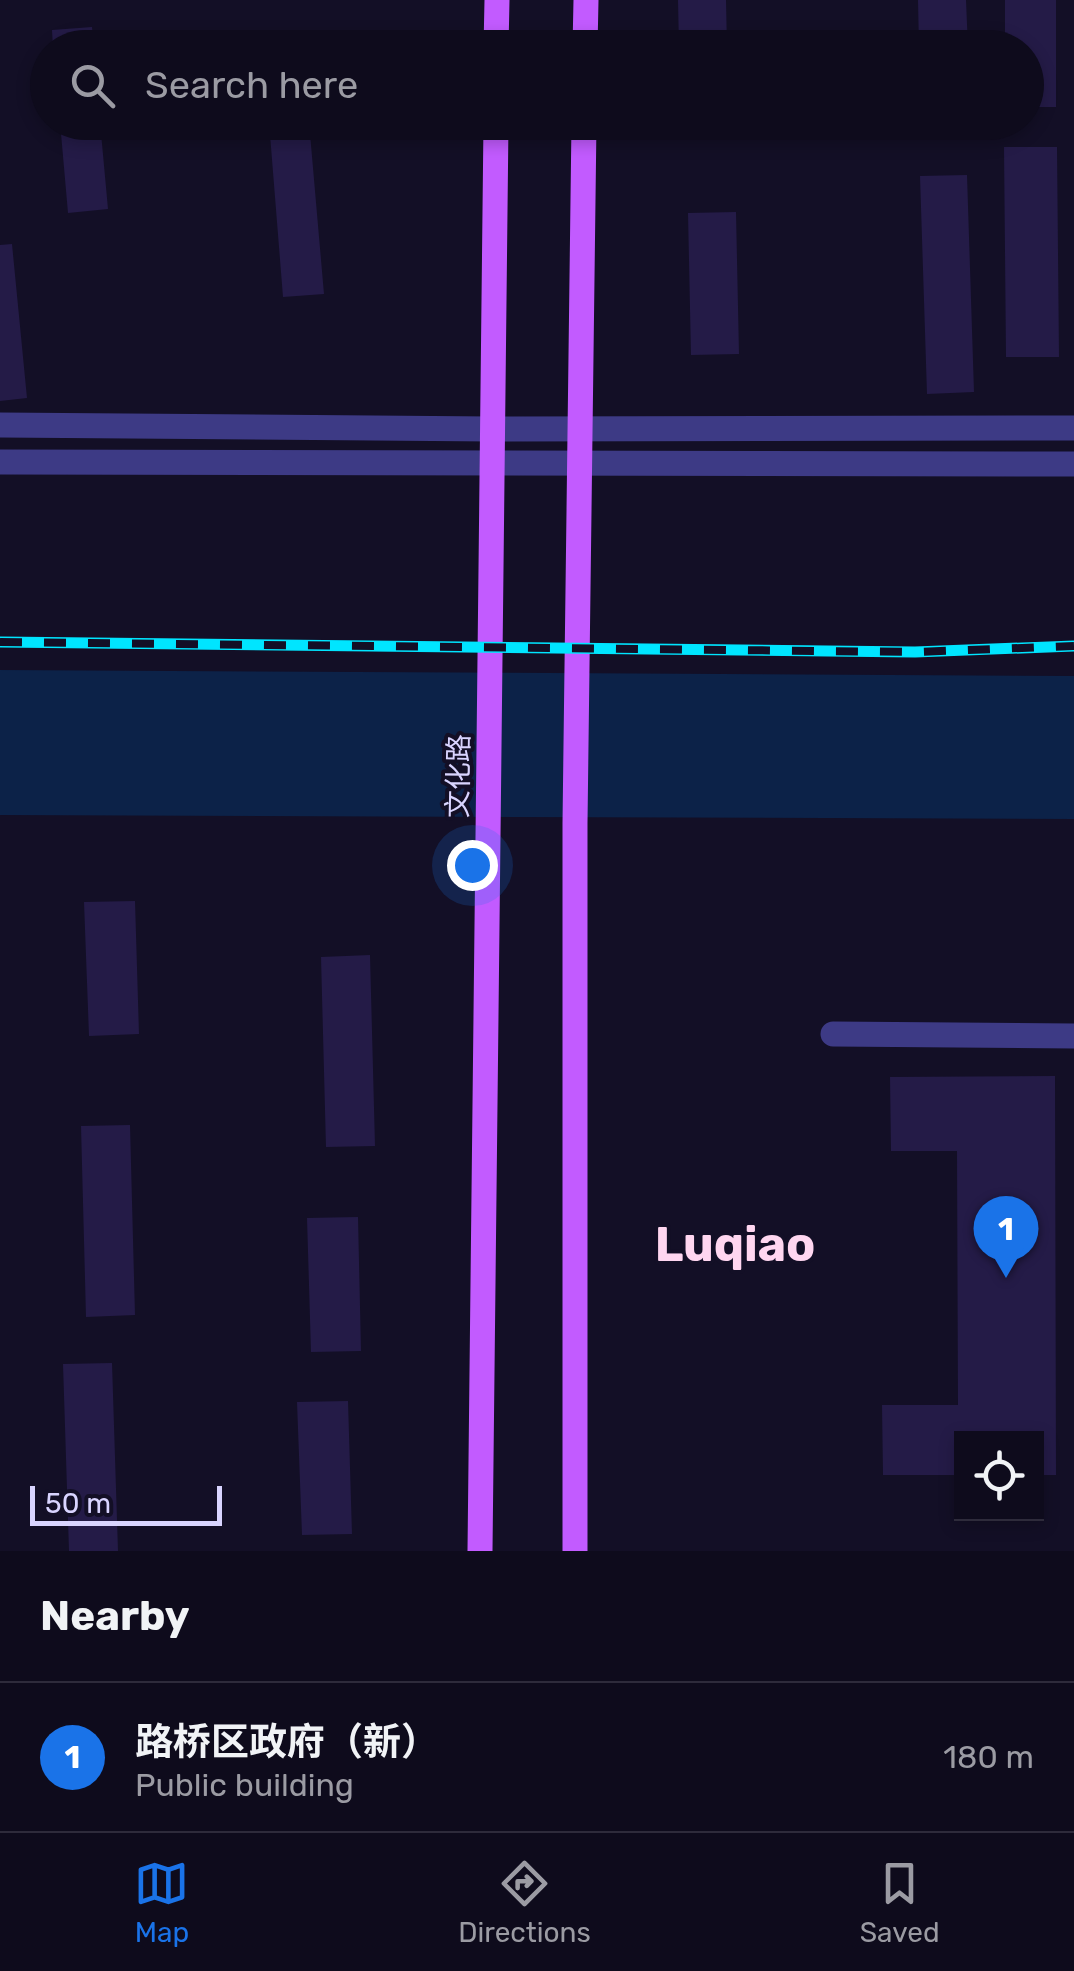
<!DOCTYPE html>
<html lang="en">
<head>
<meta charset="utf-8">
<style>
	body { margin:0; font-family:Rubik,"Noto Sans SC",sans-serif; background:#1c1929; color:#f1f3f6 }
	.controls { position:absolute; right:30px; bottom:30px; display:grid; overflow:hidden; border-radius:0px; box-shadow:0 5px 15px #0003 }
	.controls button { width:90px; height:90px; display:grid; place-items:center; padding:0; border:0; border-bottom:2px solid #2e2b3b; background:#0e0b1c; color:#f1f3f6; font:50px sans-serif }
	.scale { position:absolute; left:30px; bottom:25px; width:192px; box-sizing:border-box; padding-left:10px; border:5px solid #d9d4ff; border-top:0; font-size:28px; line-height:35px; white-space:nowrap; color:#d9d4ff; -webkit-text-stroke:8px #130f26; paint-order:stroke }
	.you { position:absolute; left:472px; top:865px; width:35px; height:35px; margin:-25px; border:8px solid #fff; border-radius:50%; background:#1a73e8; box-shadow:0 0 0 15px #1a73e833 }
	.badge { display:grid; place-items:center; width:65px; height:65px; border-radius:50%; background:#1a73e8; color:#fff; font-size:32px; font-weight:700 }
	.pin { position:absolute; translate:-50% -82px; filter:drop-shadow(0 2px 5px #0008) }
	.pin::after { content:''; position:absolute; top:52px; width:35px; height:30px; background:inherit; clip-path:polygon(0 0,100% 0,50% 100%) }
	.list { margin:0; padding:0; list-style:none }
	h2 { display:flex; justify-content:space-between; align-items:center; height:130px; margin:0; padding:0 40px; font-size:42px }
	h2 small { font-size:32px; font-weight:400; color:#9b9ba3 }
	.list li { display:grid; grid-template-columns:65px 1fr auto; gap:30px; align-items:center; box-sizing:border-box; height:150px; padding:0 40px; border-top:2px solid #2e2b3b }
	.list b { display:block; font-size:38px; white-space:nowrap }
	.list p { margin:0; font-size:32px; white-space:nowrap; color:#9b9ba3 }
	.list em { font-size:32px; font-style:normal; color:#9b9ba3 }
	.icon { flex:none; width:55px; height:55px; fill:none; stroke:currentColor; stroke-width:2; stroke-linecap:round; stroke-linejoin:round }
	.map { position:relative; flex:none; width:1074px; height:1551px; overflow:hidden }
	.search { position:absolute; background:#0e0b1c; box-shadow:0 5px 15px #0003; left:30px; right:30px; top:30px; height:110px; display:flex; align-items:center; gap:25px; box-sizing:border-box; padding:0 35px; border-radius:55px; color:#9b9ba3; font-size:38px }
	.sheet { height:280px; background:#0e0b1c }
	nav { display:flex; justify-content:space-around; align-items:center; box-sizing:border-box; height:140px; border-top:2px solid #2e2b3b; background:#0e0b1c; font-size:28px; color:#9b9ba3 }
	nav a { display:grid; justify-items:center; gap:5px }
	nav .on { color:#1a73e8 }
	.map>svg:first-child { display:block }
</style>
</head>
<body>
<div class="map">
<svg width="1074" height="1551" viewBox="0 0 1074 1551">
	<rect width="100%" height="100%" fill="#130f26"/>
	<path fill="#0c2248" d="M 0,670 L 1074,676 L 1074,819 L 0,815 Z"/>
	<path fill="#241b47" d="M 678,0 L 726,0 L 727,48 L 679,48 Z
		M 918,0 L 966,0 L 968,48 L 919,48 Z
		M 1005,0 L 1056,0 L 1056,107 L 1026,107 L 1026,48 L 1005,48 Z
		M 92,27 L 94,48 L 53,48 L 52,30 Z
		M 60,122 L 100,122 L 108,209 L 68,213 Z
		M 269,122 L 309,122 L 324,294 L 283,297 Z
		M 1004,147 L 1057,147 L 1059,357 L 1006,357 Z
		M 967,175 L 974,392 L 927,394 L 920,176 Z
		M 736,212 L 739,354 L 691,355 L 688,213 Z
		M 12,244 L 27,398 L 0,401 L 0,245 Z
		M 135,901 L 139,1034 L 89,1036 L 84,902 Z
		M 370,955 L 375,1146 L 326,1147 L 321,957 Z
		M 1055,1076 L 1056,1475 L 1036,1475 L 1036,1438 L 962,1438 L 962,1475 L 883,1475 L 882,1405 L 958,1405 L 957,1151 L 891,1151 L 890,1077 Z
		M 130,1125 L 135,1315 L 86,1317 L 81,1126 Z
		M 358,1217 L 361,1351 L 311,1352 L 307,1218 Z
		M 112,1363 L 118,1551 L 69,1551 L 63,1364 Z
		M 348,1401 L 352,1534 L 302,1535 L 297,1402 Z"/>
	<g fill="none" stroke-linecap="round" stroke-linejoin="round">
		<path stroke="#3d3a85" stroke-width="25" d="M 0,425 L 492,429 L 1074,428
			M 0,462 L 1074,464
			M 833,1034 L 1074,1036"/>
		<path stroke="#c25bff" stroke-width="25" d="M 496,48 L 497,0
			M 585,48 L 586,0
			M 480,1551 L 496,122
			M 575,1551 L 575,823 L 584,122"/>
		<defs>
			<path id="rail" d="M 0,642 L 915,652 L 1074,646"/>
		</defs>
		<use href="#rail" stroke="#00e5ff" stroke-width="11"/>
		<use href="#rail" stroke="#130f26" stroke-width="8" stroke-dasharray="22" stroke-linecap="butt"/>
	</g>
	<g text-anchor="middle" stroke-width="8" stroke-linejoin="round" paint-order="stroke">
		<g font-size="28" fill="#d9d4ff" stroke="#130f26">
			<text transform="translate(458 776) rotate(-89)" y="10">文化路</text>
		</g>
		<g font-size="48" font-weight="bold" fill="#ffd6f0" stroke="#130f26">
			<text x="735" y="1261">Luqiao</text>
		</g>
	</g>
</svg>
<div class="controls">
<button><svg class="icon" aria-label="locate" viewBox="0 0 24 24"><circle cx="12" cy="12" r="6"/><path d="M12 2v4M12 18v4M2 12h4M18 12h4"/></svg></button>
</div>
<div class="scale">50 m</div>
<div class="you"></div>
<div class="pin badge" style="left:1006px;top:1278px">1</div>
<div class="search"><svg class="icon" aria-label="search" viewBox="0 0 24 24"><circle cx="10" cy="10" r="6"/><path d="M15 15l6 6"/></svg>Search here</div>
</div>
<section class="sheet">
<h2>Nearby<small></small></h2>
<ul class="list">
<li><span class="badge">1</span><div><b>路桥区政府（新）</b><p>Public building</p></div><em>180 m</em></li>
</ul>
</section>
<nav>
<a class="on"><svg class="icon" aria-label="map" viewBox="0 0 24 24"><path d="M3 6l6-2 6 2 6-2v14l-6 2-6-2-6 2zM9 4v14M15 6v14"/></svg>Map</a>
<a><svg class="icon" aria-label="directions" viewBox="0 0 24 24"><path d="M12 3l9 9-9 9-9-9zM9 14v-3h6M13 9l2 2-2 2"/></svg>Directions</a>
<a><svg class="icon" aria-label="saved" viewBox="0 0 24 24"><path d="M7 4h10v16l-5-4-5 4z"/></svg>Saved</a>
</nav>
</body>
</html>
